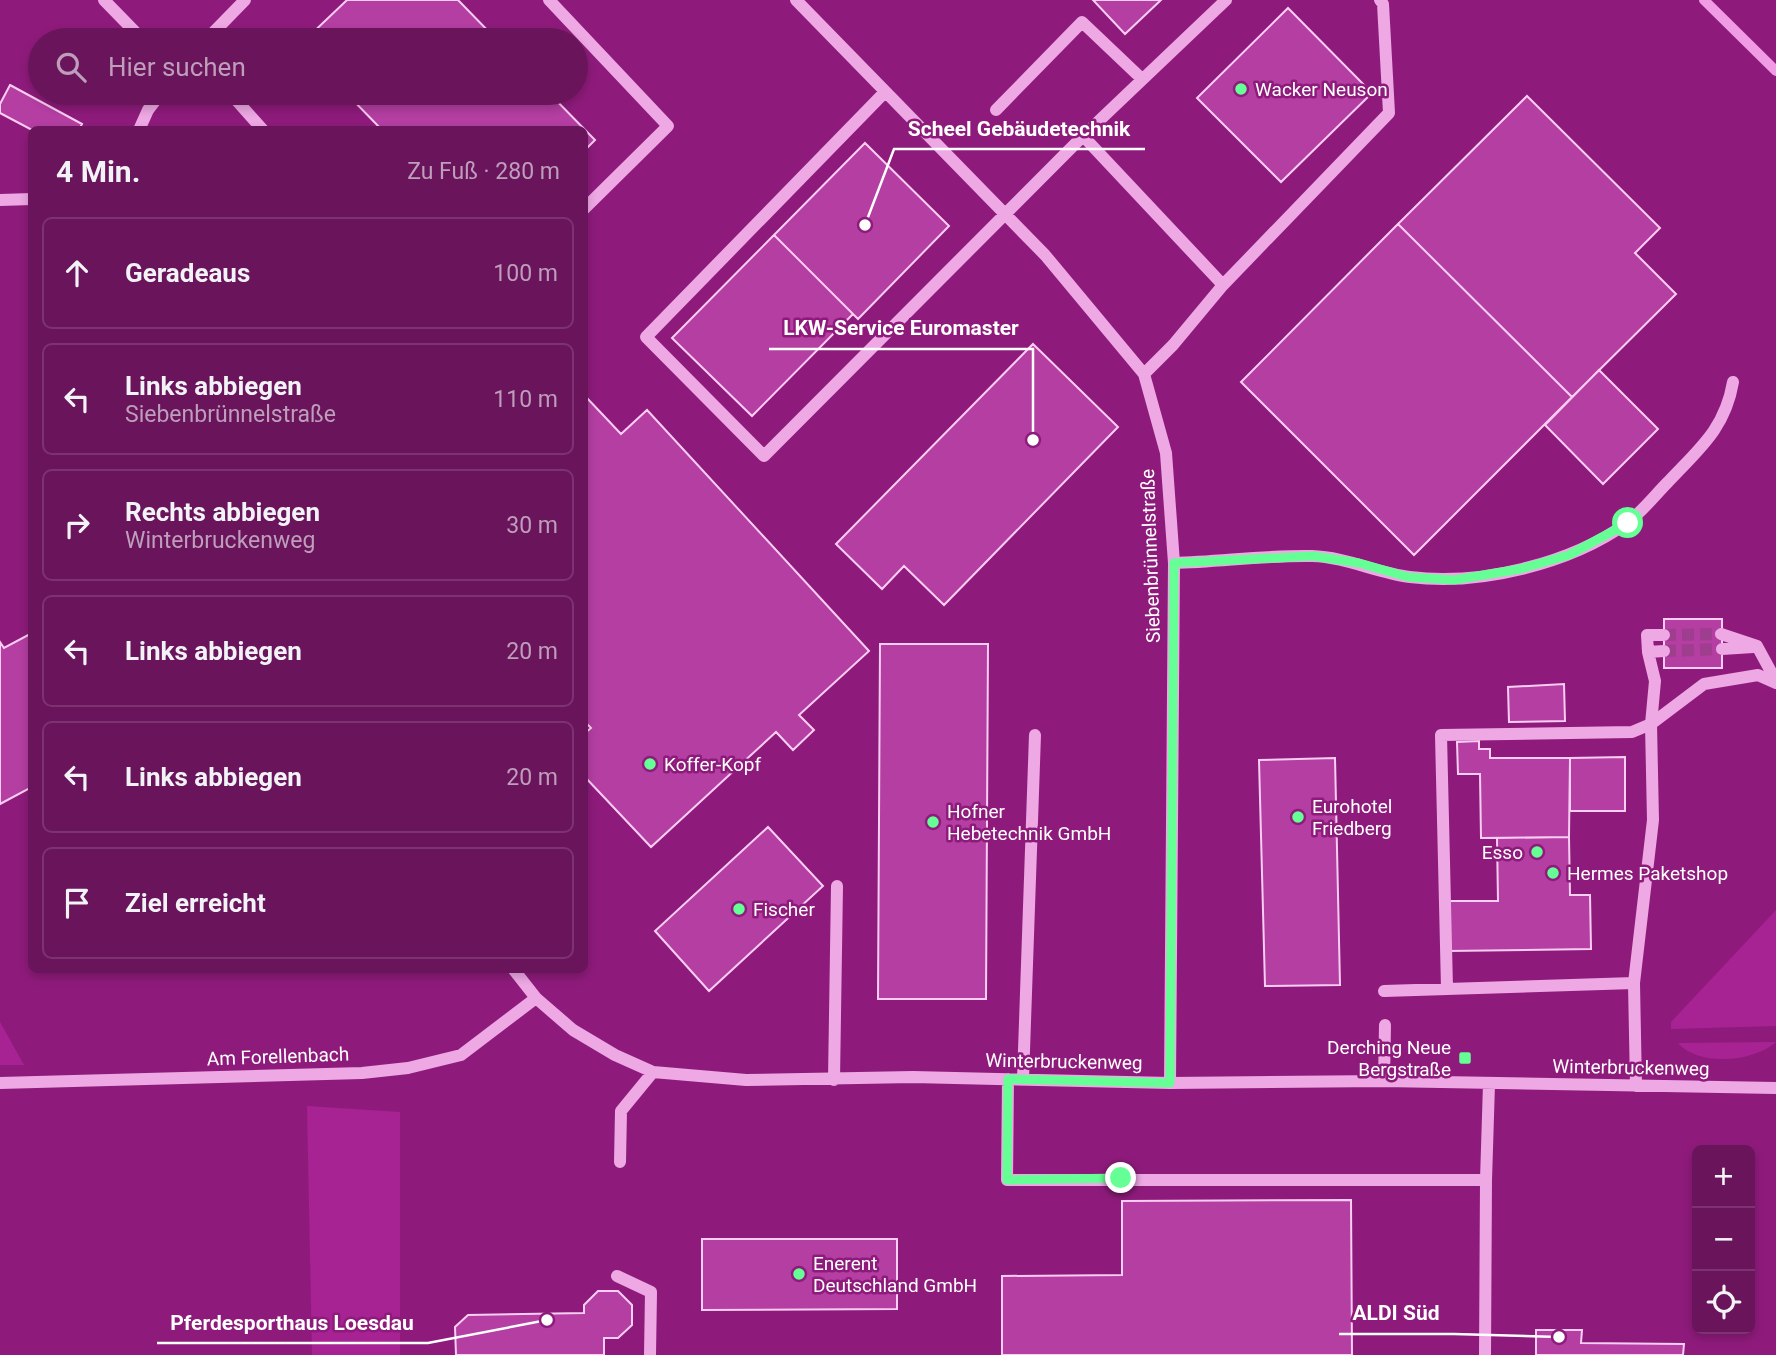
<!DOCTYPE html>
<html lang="de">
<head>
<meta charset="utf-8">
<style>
	body { margin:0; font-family:Roboto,sans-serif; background:#722165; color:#f1f3f6 }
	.controls { position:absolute; right:21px; bottom:21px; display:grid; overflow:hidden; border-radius:10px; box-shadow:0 4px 10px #0003 }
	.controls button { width:63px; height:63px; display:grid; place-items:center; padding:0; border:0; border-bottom:2px solid #7d3372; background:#6a145c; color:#f1f3f6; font:35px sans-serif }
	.stop { position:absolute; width:21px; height:21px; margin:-16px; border:5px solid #65ff95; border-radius:50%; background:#fff }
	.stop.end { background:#65ff95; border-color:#fff; box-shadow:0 2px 7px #0008 }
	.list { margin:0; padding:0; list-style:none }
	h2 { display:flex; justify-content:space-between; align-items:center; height:91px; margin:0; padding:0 28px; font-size:30px }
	h2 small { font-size:23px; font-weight:400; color:#be9ebb }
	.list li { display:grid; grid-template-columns:46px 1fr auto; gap:21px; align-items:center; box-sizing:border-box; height:112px; margin:0 14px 14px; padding:0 14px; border:2px solid #7d3372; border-radius:10px }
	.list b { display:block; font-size:26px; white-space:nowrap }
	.list p { margin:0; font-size:23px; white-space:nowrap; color:#be9ebb }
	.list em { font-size:23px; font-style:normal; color:#be9ebb }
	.icon { flex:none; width:38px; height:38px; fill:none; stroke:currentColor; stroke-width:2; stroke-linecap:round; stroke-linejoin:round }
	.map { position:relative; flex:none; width:1776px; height:1355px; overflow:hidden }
	.search { position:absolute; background:#6a145c; box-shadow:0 4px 10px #0003; left:28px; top:28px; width:560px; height:77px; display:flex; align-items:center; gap:18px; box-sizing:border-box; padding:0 24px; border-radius:38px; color:#be9ebb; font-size:26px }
	.panel { position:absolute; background:#6a145c; box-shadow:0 4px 10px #0003; left:28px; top:126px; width:560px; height:847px; border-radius:10px }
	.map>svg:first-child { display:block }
</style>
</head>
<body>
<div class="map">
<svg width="1776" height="1355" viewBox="0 0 1776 1355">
	<rect width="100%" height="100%" fill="#8e1b7b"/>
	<path fill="#a72393" d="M 1776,910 L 1776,1026 L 1671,1029 L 1671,1022 Z
		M 0,1022 L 24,1065 L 0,1065 Z
		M 1776,1042 C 1754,1062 1699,1067 1678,1043 Z
		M 307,1106 L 400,1112 L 400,1355 L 312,1355 Z"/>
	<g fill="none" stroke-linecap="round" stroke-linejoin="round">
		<path stroke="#f09be4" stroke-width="10" d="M 1704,0 L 1776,71"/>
	</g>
	<path fill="#b43ea2" stroke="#facef3" stroke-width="2" d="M 347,0 L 458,0 L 497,40 L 305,40 Z
		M 1093,0 L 1161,0 L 1125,34 Z
		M 1288,8 L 1372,93 L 1281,182 L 1197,98 Z
		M 10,85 L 82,124 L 79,130 L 32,130 L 0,113 L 0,104 Z
		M 346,93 L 549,93 L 595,140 L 584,151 L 584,130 L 382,130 Z
		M 1527,96 L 1660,228 L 1635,253 L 1676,294 L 1572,397 L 1398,224 Z
		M 865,143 L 949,226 L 858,319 L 774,235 Z
		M 1398,224 L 1572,397 L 1414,555 L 1241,382 Z
		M 774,235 L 853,314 L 752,416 L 672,338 Z
		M 1033,344 L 1118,427 L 944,605 L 904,566 L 882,589 L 836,544 Z
		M 1599,370 L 1658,429 L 1603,484 L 1545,425 Z
		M 586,397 L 621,434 L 647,410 L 869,651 L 799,715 L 814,730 L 793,750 L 776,732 L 651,847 L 584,776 L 584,734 L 591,728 L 584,721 Z
		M 1664,619 L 1722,619 L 1722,668 L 1664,668 Z
		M 32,633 L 32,787 L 0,804 L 0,642 L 4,648 Z
		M 880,644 L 988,644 L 986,999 L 878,999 Z
		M 1564,684 L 1565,721 L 1509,722 L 1508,687 Z
		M 1479,741 L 1479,749 L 1490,749 L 1490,758 L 1570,758 L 1569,837 L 1481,838 L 1480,774 L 1458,774 L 1457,742 Z
		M 1625,757 L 1625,811 L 1570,811 L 1570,758 Z
		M 1335,758 L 1340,985 L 1265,986 L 1259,760 Z
		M 768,827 L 823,886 L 709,991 L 655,931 Z
		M 1569,837 L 1570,895 L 1590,895 L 1591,949 L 1448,951 L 1447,901 L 1498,901 L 1497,838 Z
		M 1351,1200 L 1352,1355 L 1002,1355 L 1002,1276 L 1122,1275 L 1122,1201 Z
		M 702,1239 L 897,1239 L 897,1309 L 702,1310 Z
		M 598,1291 L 618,1291 L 632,1305 L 632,1325 L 618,1338 L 604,1338 L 604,1355 L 456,1355 L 455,1327 L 468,1315 L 584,1313 L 584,1305 Z
		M 1536,1330 L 1582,1330 L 1581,1343 L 1684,1344 L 1683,1355 L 1536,1355 Z"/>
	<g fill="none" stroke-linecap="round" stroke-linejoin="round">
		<path stroke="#9f3d8f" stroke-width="12" stroke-dasharray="12 6" stroke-linecap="butt" d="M 1664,635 L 1721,634
			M 1664,651 L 1722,649"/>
		<path stroke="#eea8e4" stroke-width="12" d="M 104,0 L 143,40
			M 549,0 L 668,126 L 584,209
			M 796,0 L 1045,255 L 1144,374 L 1166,453 L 1174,563 L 1170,1083
			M 206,40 L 245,0
			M 230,93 L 263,130
			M 884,93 L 646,337 L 764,456 L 1083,136 L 1226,0
			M 996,110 L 1082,22 L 1142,79
			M 139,130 L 148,110 L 161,93
			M 1083,136 L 1223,285
			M 0,200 L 32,199
			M 1144,374 L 1173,345 L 1223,285 L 1389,113 L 1383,4 L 1380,0
			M 1174,563 C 1219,562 1266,555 1312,556 C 1346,557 1377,573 1410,577 C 1479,586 1570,564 1627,523 C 1642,512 1655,495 1668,482 C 1699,449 1725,429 1733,382
			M 1721,634 L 1757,646 L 1776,681
			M 1722,649 L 1753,647
			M 1648,652 L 1664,651
			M 514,970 L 536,998 L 573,1030 L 615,1055 L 653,1072 L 746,1080 L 913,1077 L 1170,1083 L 1384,1081 L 1776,1088
			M 1447,988 L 1441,735 L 1632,732 L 1651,724 L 1704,684 L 1758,675 L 1776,683
			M 1384,991 L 1634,983
			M 1008,1079 L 1007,1180 L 1486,1180 L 1489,1084
			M 1023,1079 L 1035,735
			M 834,1080 L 837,886
			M 1384,1081 L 1385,1025
			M 0,1083 L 362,1073 L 408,1068 L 461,1055 L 536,998
			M 1636,1086 L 1634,983 L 1653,820 L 1651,724 L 1655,681 L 1648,652 L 1647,635 L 1664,635
			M 620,1162 L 621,1111 L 653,1072
			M 617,1276 L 651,1292 L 650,1355
			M 1485,1355 L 1486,1180"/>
	</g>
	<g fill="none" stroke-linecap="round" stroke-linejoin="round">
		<path stroke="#65ff95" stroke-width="9" d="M 1121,1178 L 1007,1180 L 1008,1079 L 1170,1083 L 1174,563 L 1313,556 L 1359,563 L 1408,577 L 1454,580 L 1520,569 L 1569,555 L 1628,523"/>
	</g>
	<g fill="#65ff95" stroke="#8e1b7b" stroke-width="2.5">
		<circle cx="1241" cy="89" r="7"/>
		<circle cx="650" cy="764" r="7"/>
		<circle cx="1298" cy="817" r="7"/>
		<circle cx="933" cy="822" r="7"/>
		<circle cx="1537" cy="852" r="7"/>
		<circle cx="1553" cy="873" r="7"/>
		<circle cx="739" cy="909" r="7"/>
		<rect x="1458" y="1051" width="14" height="14" rx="3.5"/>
		<circle cx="799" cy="1274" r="7"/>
	</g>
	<g text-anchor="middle" stroke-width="5" stroke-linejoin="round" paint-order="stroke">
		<g font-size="19" fill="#fff" stroke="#8e1b7b" text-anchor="start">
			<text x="1255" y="96">Wacker Neuson</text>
			<text x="664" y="771">Koffer-Kopf</text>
			<text x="1312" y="813">Eurohotel<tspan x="1312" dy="22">Friedberg</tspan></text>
			<text x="947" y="818">Hofner<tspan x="947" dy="22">Hebetechnik GmbH</tspan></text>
			<text x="1523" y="859" text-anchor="end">Esso</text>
			<text x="1567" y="880">Hermes Paketshop</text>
			<text x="753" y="916">Fischer</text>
			<text x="1451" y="1054" text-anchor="end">Derching Neue<tspan x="1451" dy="22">Bergstraße</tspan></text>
			<text x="813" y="1270">Enerent<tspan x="813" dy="22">Deutschland GmbH</tspan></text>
		</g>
		<g font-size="19" fill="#fff" stroke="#8e1b7b">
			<text transform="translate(1150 556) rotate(-92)" y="7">Siebenbrünnelstraße</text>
			<text transform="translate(278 1056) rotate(-2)" y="7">Am Forellenbach</text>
			<text transform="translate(1064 1061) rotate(1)" y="7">Winterbruckenweg</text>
			<text transform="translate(1631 1067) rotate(1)" y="7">Winterbruckenweg</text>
		</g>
	</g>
	<path fill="none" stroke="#fff" stroke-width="2.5" d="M865 225L894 149H1145M1033 440L1033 349H769M1559 1337L1454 1334H1339M547 1320L428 1343H157"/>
	<g fill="#fff" stroke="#8e1b7b" stroke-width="2.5">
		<circle cx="865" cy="225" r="7"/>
		<circle cx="1033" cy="440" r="7"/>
		<circle cx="1559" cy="1337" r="7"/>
		<circle cx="547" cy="1320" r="7"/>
	</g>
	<g font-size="21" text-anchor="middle" font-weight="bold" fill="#fff" stroke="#8e1b7b" stroke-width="5" stroke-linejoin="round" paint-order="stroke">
		<text x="1019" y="136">Scheel Gebäudetechnik</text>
		<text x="901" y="335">LKW-Service Euromaster</text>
		<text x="1396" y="1320">ALDI Süd</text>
		<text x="292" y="1330">Pferdesporthaus Loesdau</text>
	</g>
</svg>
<div class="controls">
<button>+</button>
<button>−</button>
<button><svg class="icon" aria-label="locate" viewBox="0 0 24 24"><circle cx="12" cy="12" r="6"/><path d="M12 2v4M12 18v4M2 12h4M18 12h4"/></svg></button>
</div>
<div class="stop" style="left:1628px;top:523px"></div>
<div class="stop end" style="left:1121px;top:1178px"></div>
<div class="search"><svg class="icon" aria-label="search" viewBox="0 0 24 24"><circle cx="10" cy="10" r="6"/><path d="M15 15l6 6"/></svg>Hier suchen</div>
<section class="panel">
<h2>4 Min.<small>Zu Fuß · 280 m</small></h2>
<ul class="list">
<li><svg class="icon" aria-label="ahead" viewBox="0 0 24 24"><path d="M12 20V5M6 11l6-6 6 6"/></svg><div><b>Geradeaus</b></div><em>100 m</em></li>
<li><svg class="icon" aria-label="left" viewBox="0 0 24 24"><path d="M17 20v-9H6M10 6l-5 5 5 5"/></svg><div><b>Links abbiegen</b><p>Siebenbrünnelstraße</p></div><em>110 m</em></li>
<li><svg class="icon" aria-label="right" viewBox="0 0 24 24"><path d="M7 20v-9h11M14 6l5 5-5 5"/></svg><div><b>Rechts abbiegen</b><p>Winterbruckenweg</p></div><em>30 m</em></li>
<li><svg class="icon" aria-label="left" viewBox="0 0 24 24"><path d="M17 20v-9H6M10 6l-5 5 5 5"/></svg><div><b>Links abbiegen</b></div><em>20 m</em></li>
<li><svg class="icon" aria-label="left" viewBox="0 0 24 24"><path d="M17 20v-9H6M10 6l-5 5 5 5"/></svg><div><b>Links abbiegen</b></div><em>20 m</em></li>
<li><svg class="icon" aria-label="arrive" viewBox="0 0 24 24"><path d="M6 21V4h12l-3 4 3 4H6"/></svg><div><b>Ziel erreicht</b></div></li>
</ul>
</section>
</div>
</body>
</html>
